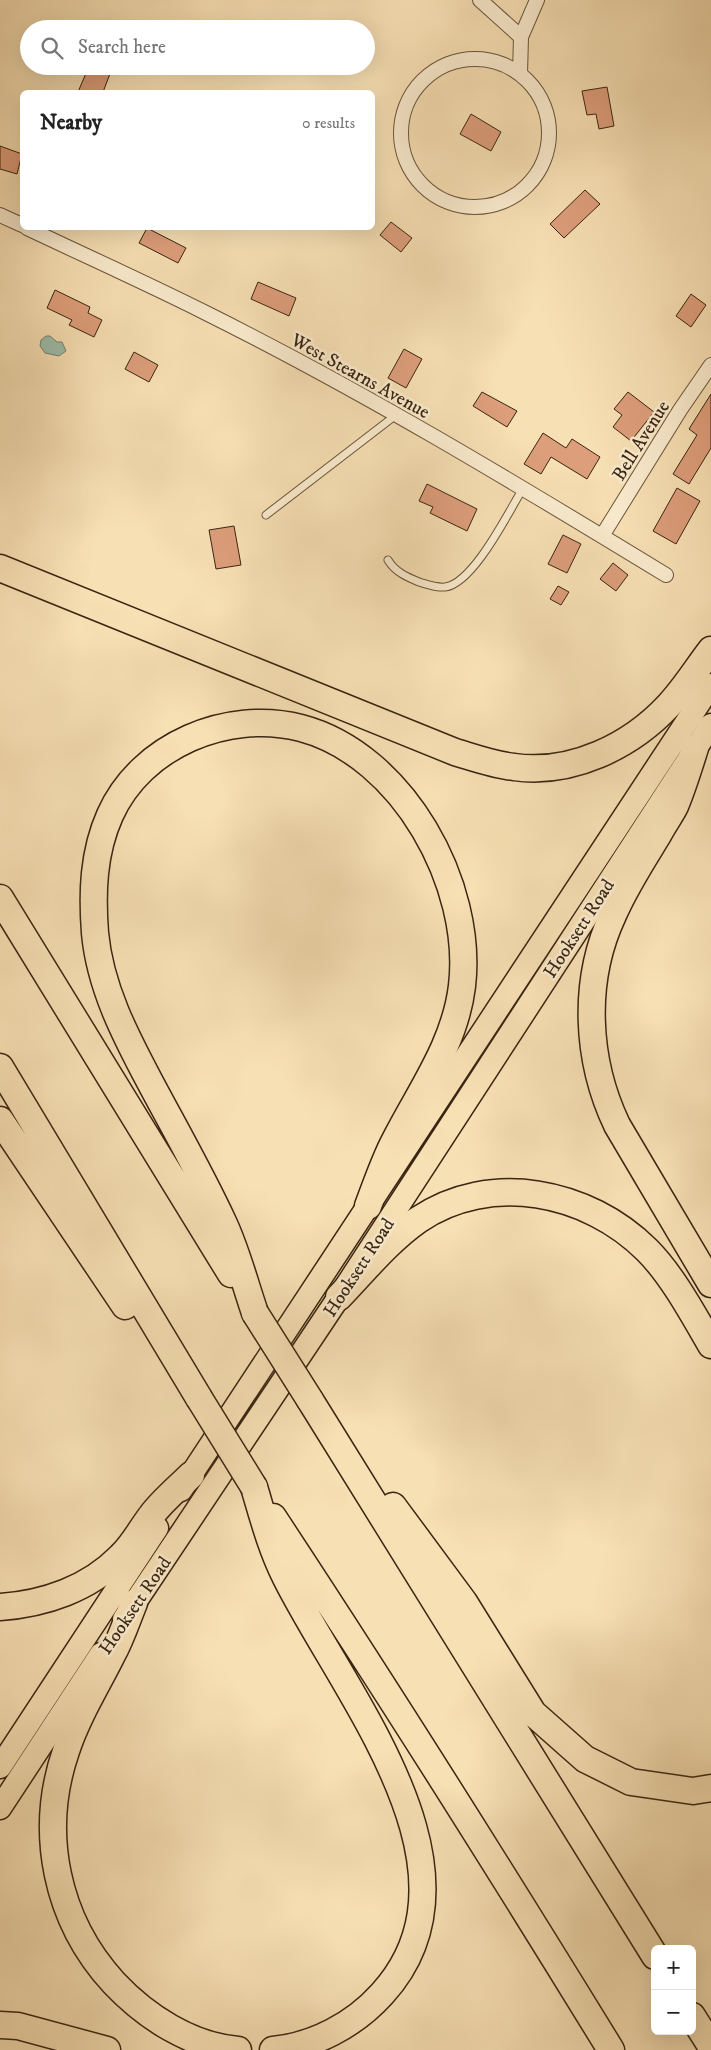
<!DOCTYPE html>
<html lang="en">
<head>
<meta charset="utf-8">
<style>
	body { margin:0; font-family:"IM FELL DW Pica",serif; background:#f6f6f6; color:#222 }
	.controls { position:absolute; right:15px; bottom:15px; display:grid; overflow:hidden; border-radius:8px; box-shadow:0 5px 20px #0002 }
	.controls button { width:45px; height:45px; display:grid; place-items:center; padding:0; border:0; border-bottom:1px solid #e0e0e0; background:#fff; color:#222; font:25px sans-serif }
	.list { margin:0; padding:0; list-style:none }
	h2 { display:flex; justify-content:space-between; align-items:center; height:65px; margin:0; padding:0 20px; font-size:21px }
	h2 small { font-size:16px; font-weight:400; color:#767676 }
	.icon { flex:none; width:28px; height:28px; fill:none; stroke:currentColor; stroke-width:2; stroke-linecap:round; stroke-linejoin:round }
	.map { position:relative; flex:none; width:711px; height:2050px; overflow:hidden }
	.search { position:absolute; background:#fff; box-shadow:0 5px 20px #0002; left:20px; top:20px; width:355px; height:55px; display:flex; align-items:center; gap:12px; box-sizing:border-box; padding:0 18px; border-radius:28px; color:#767676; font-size:19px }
	.panel { position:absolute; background:#fff; box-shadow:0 5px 20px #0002; left:20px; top:90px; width:355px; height:140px; border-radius:8px }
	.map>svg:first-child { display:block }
</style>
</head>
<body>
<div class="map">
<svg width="711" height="2050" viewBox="0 0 711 2050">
	<rect width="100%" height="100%" fill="#f7e0b4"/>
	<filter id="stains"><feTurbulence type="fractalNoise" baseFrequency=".004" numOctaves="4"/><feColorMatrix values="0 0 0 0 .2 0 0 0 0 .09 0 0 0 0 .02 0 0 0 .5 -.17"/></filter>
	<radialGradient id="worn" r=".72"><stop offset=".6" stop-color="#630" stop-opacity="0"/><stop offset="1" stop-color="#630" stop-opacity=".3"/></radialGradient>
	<path fill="#9dbdac" stroke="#75806e" d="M 46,336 L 50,336 L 57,342 L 62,342 L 66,351 L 59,356 L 45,353 L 40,346 L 41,340 Z"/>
	<path fill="#dd9e7b" stroke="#3a2512" d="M 89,66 L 113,66 L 103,92 L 78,92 Z
		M 607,87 L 614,126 L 599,129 L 596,114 L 587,115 L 582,91 Z
		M 471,114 L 501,132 L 491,151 L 460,134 Z
		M 0,146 L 22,154 L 17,174 L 0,169 Z
		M 585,190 L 600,204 L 564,238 L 550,224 Z
		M 391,222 L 412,238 L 401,252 L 380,235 Z
		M 147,228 L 186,248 L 178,263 L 139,243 Z
		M 258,282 L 296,298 L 289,316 L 251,299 Z
		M 55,290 L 90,307 L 88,313 L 102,320 L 94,337 L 69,325 L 72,320 L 47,308 Z
		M 691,294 L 706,305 L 691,327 L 676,316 Z
		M 404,349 L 422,359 L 406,388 L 388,378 Z
		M 134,352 L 158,365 L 149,382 L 125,369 Z
		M 482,392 L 517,411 L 507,427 L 473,406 Z
		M 628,392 L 654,412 L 631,441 L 613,427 L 622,415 L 614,409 Z
		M 711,394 L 711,448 L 689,484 L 673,474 L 697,435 L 689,429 Z
		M 543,433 L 566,448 L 572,439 L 600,457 L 587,479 L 551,457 L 541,474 L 524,464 Z
		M 427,484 L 477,509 L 467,531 L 430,513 L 433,507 L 419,501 Z
		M 677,488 L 700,501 L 676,544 L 653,531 Z
		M 234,526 L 241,565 L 216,569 L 209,530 Z
		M 563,535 L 581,544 L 567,573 L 548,564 Z
		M 613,563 L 628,575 L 616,591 L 600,579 Z
		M 558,586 L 569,592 L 561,605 L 550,599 Z"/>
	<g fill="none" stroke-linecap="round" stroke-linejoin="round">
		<defs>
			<path id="service" d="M 266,515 L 396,415
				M 388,560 C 395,572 407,577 419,582 C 426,584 437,588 445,587 C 473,584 508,513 522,490"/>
			<path id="minor" d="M 480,0 L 521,37 L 520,74
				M 521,37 L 537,0
				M401 133a74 74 0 1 1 148 0a74 74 0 1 1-148 0Z
				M 0,215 L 22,225
				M 27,228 C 86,256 146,283 204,312 C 363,391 515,483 666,575
				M 602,536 L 680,410 L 711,365"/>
			<path id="primary" d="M 181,1490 L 711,685
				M 124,1619 L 339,1297 L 711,725
				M 0,1767 L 157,1528
				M 0,1808 L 101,1654"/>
			<path id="motorway" d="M 0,568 L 455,752 C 475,758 494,765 514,767 C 572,775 631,746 669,705 C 685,688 697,668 711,650
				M 695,748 C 689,767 683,787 675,806 C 670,816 663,825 658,835 C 642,861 625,887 613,915 C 582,981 586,1060 617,1125 L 711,1284
				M 0,898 L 231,1274
				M 0,1067 L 199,1398
				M 0,1120 L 125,1306
				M 339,1297 C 364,1271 388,1241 418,1220 C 490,1171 588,1191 647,1250 C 672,1275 693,1314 711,1345
				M 255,1313 C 245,1284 237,1252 224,1224 C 202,1176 175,1129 150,1082 C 125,1035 100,987 95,933 C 92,893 93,853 110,815 C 141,745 228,709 301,728 C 403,755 474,885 462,986 C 455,1045 419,1092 393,1144 C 383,1164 376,1185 368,1206
				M 310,1400 L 655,1956
				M 254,1487 C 263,1517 271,1548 285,1576 C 342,1692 495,1870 382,1994 C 354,2025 314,2046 273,2050
				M 393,1506 L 464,1602 L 533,1713 L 585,1759 L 631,1782 L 693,1791 L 711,1788
				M 273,1517 C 389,1693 501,1871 611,2050
				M 134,1603 C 127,1620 121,1639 112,1655 C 96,1687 77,1717 66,1751 C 38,1832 56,1920 114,1983 C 146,2017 191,2046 238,2050
				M 0,1607 C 44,1604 89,1589 121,1556 C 133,1545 141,1529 151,1516 C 162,1501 178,1488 191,1475
				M 692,2016 L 711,2046
				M 0,2025 L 18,2026 L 107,2050"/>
		</defs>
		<use href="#service" stroke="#69543a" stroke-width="9"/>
		<use href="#minor" stroke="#69543a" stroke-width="16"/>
		<use href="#primary" stroke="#3a2512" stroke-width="25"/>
		<use href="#motorway" stroke="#3a2512" stroke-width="29"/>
		<use href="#service" stroke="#faebce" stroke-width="7"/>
		<use href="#minor" stroke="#faebce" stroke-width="14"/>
		<use href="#primary" stroke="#f7e0b4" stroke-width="22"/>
		<use href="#motorway" stroke="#f7e0b4" stroke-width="26"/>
		<defs>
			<path id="motorway-bridge" d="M 255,1313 L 310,1400
				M 199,1398 L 254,1487"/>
		</defs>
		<use href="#motorway-bridge" stroke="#3a2512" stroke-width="29" stroke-linecap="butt"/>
		<use href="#motorway-bridge" stroke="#f7e0b4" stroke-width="26"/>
	</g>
	<g text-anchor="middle" stroke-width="5" stroke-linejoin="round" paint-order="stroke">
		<g font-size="19" fill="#3a2512" stroke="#faebce">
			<text transform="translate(361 375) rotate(29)" y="7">West Stearns Avenue</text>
			<text transform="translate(640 440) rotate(-58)" y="7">Bell Avenue</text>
			<text transform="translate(578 928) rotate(-57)" y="7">Hooksett Road</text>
			<text transform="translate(358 1267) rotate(-57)" y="7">Hooksett Road</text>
			<text transform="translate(134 1605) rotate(-56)" y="7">Hooksett Road</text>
		</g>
	</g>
	<rect width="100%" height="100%" filter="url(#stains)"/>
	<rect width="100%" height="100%" fill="url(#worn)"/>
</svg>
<div class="controls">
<button>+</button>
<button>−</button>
</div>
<div class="search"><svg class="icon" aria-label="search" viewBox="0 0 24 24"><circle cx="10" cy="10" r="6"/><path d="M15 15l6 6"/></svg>Search here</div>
<section class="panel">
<h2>Nearby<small>0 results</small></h2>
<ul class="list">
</ul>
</section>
</div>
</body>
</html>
